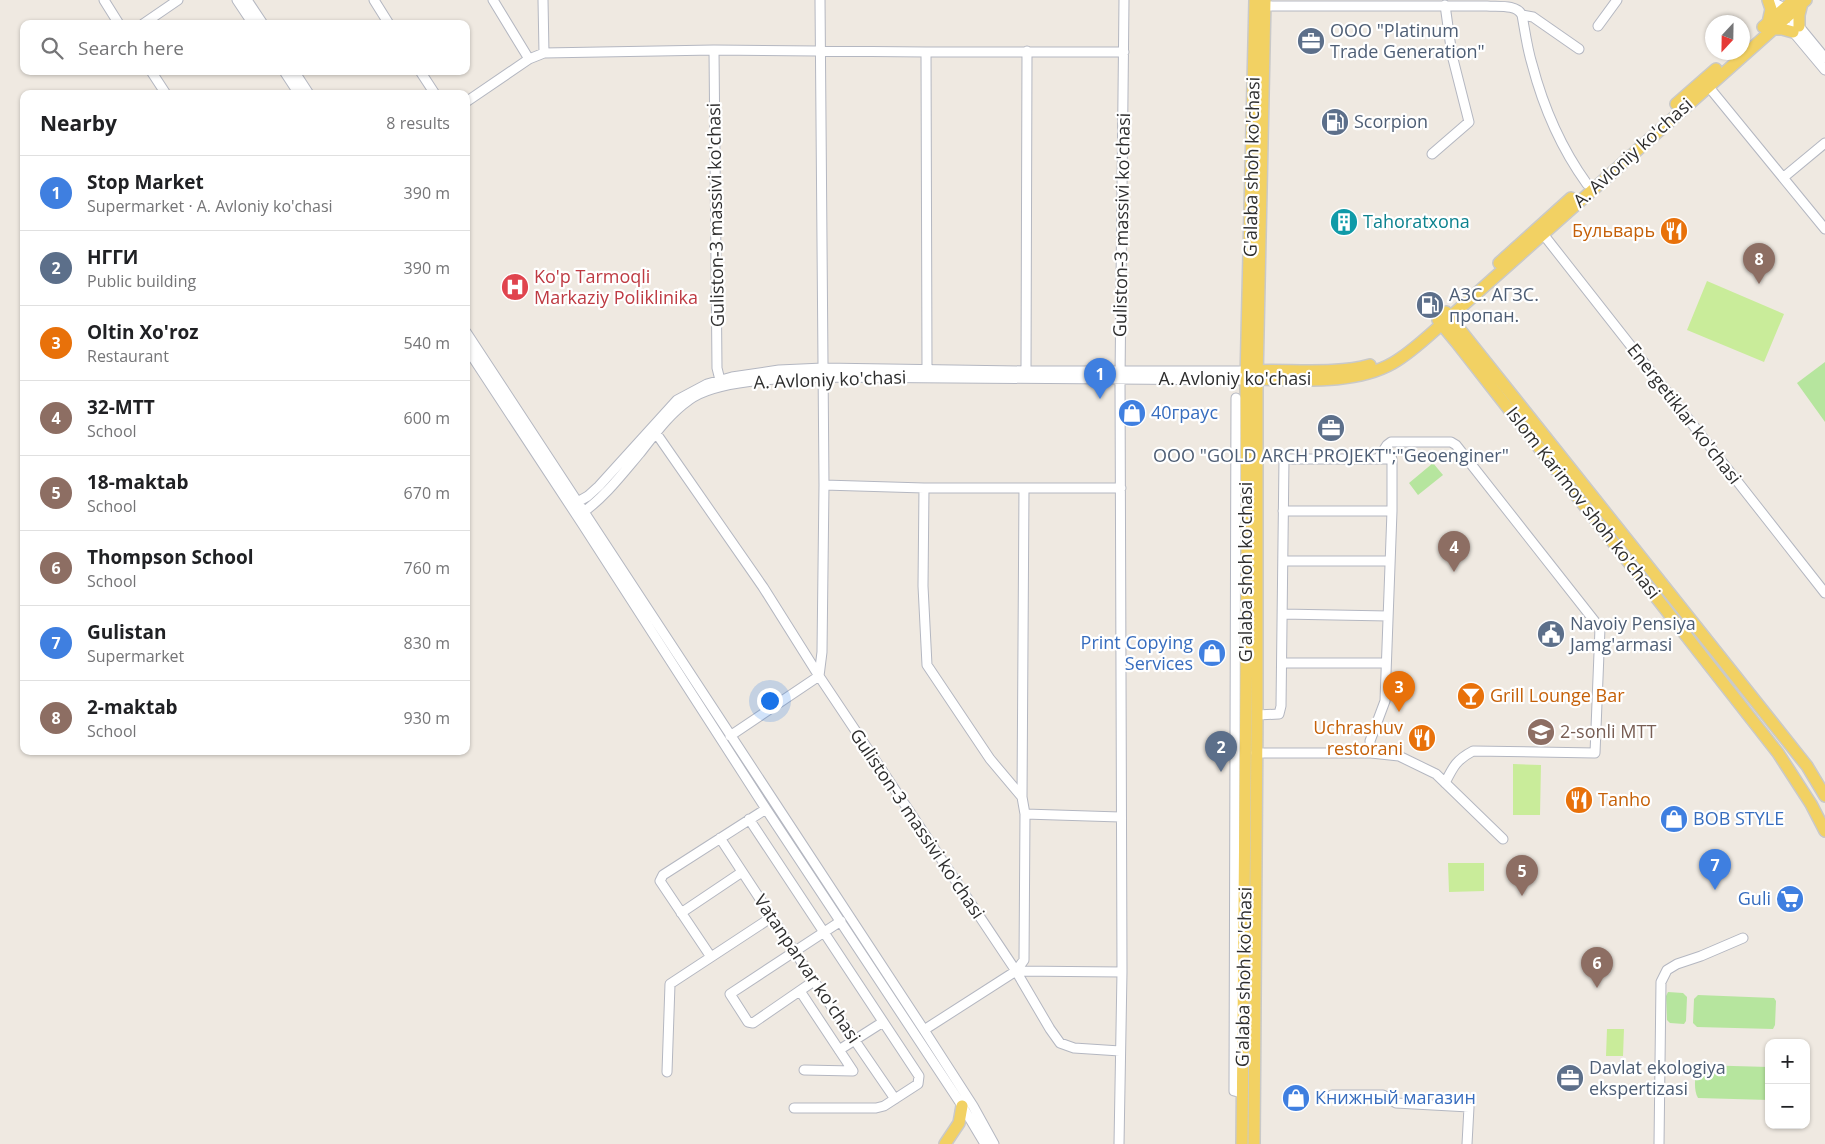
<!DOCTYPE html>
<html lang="en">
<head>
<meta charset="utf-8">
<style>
	body { margin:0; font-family:"Open Sans",sans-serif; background:#f6f6f6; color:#202124 }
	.controls { position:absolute; right:15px; bottom:15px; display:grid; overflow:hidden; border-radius:10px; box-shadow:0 1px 4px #0004 }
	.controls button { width:45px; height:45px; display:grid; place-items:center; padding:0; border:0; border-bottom:1px solid #e0e0e0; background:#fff; color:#202124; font:25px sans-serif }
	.compass { position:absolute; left:1705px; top:15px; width:45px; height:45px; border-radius:50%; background:#fff; box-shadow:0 1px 4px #0004; rotate:202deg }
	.you { position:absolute; left:769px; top:700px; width:18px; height:18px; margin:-12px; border:4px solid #fff; border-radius:50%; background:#1a73e8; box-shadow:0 0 0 8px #1a73e833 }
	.badge { display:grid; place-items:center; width:32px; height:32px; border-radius:50%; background:#4264fb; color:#fff; font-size:16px; font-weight:700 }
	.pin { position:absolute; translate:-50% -41px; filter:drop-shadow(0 1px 2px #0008) }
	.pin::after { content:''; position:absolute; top:26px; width:18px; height:15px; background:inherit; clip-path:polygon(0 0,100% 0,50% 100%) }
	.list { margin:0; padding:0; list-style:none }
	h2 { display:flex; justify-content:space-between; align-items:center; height:65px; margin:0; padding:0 20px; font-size:21px }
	h2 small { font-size:16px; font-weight:400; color:#757577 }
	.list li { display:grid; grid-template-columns:32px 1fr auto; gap:15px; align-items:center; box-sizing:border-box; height:75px; padding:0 20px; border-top:1px solid #e0e0e0 }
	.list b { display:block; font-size:19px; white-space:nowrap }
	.list p { margin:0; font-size:16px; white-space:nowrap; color:#757577 }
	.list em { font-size:16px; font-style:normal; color:#757577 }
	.icon { flex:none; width:28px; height:28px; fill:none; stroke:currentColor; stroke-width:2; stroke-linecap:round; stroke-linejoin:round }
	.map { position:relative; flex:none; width:1825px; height:1144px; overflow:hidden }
	.search { position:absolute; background:#fff; box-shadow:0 1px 4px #0004; left:20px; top:20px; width:450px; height:55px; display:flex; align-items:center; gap:12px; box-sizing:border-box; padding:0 18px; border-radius:10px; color:#757577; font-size:19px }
	.panel { position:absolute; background:#fff; box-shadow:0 1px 4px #0004; left:20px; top:90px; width:450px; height:665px; border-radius:10px }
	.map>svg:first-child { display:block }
</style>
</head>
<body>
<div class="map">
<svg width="1825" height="1144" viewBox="0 0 1825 1144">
	<rect width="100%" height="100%" fill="#efe9e1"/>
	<path fill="#b6e59e" d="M 1825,362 L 1825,422 L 1797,383 Z
		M 1433,463 L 1443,475 L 1418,495 L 1409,483 Z
		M 1668,992 L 1683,993 L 1687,997 L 1686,1021 L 1684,1024 L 1670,1023 L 1667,1020 L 1666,996 Z
		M 1698,995 L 1774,998 L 1776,1001 L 1775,1025 L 1773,1029 L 1697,1027 L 1693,1023 L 1694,999 Z
		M 1698,1065 L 1769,1067 L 1769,1100 L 1698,1098 C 1693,1089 1695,1075 1698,1065 Z"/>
	<path fill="#c9ec9a" d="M 1707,281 L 1784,314 L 1764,362 L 1687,330 Z
		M 1513,764 L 1541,765 L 1540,815 L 1513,815 Z
		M 1448,863 L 1484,863 L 1484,891 L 1449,892 Z
		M 1607,1029 L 1624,1029 L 1623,1056 L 1606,1056 Z"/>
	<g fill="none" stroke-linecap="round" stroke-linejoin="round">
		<defs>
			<path id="minor" d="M 104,0 L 119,24
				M 237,0 L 253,24
				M 247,0 L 263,24
				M 374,0 L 389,24
				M 493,0 L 529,59
				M 543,0 L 544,53
				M 1773,2 L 1784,8 L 1825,58
				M 1265,6 L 1487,6 C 1498,7 1516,4 1522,15 C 1525,31 1527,48 1532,64 C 1543,106 1561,148 1587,184
				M 1522,15 L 1533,17 L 1579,49
				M 143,24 L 178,0
				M 1598,26 L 1617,0
				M 1789,27 L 1825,70
				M 714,50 L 717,368 L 720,380
				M 926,52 L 927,369
				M 151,71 L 166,94
				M 284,71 L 299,94
				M 294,71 L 309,94
				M 420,71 L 435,94
				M 1708,86 L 1825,229
				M 466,102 L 529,59 L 544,53 L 714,50 L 926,52 L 1124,52
				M 1432,154 L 1469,122 L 1452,55 L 1445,5
				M 1784,177 L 1825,143
				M 1543,234 L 1825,593
				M 466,332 L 924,1030 L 973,1106 L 994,1144
				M 466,347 L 583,525 L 766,809 L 961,1104 L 985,1144
				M 1026,371 L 1027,51
				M 1236,398 L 1234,1091 L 1242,1093
				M 656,433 L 763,587 L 819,676 L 1016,971 L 1050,1029 L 1060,1043 L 1074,1048 L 1120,1051
				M 1378,459 L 1387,445 L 1391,442 L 1451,442 L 1456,445 L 1600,628 L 1595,753 L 1473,751 C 1456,760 1453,767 1445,783
				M 824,485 L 924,488 L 1121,488
				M 924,488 L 923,586 L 927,665 L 990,759 L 1022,797
				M 574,504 L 588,496 L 599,486 L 677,400 L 707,384 L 732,377 L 779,370 L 823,368 L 1026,371 L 1246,371
				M 1283,511 L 1392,511
				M 582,513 C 604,498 623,473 640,453 C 655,434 669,414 689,400 C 716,379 788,378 822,377 L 1246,380
				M 1283,561 L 1390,561
				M 1282,614 L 1388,616
				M 1282,663 L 1386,663
				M 1257,715 L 1279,714 L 1281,706 L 1284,459 L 1392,459 L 1392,511 L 1385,701 L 1370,741 L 1371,753
				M 730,736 L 819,676 L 822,652 L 824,485 L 820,0
				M 1256,753 L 1371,753 L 1399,756 L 1436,774 L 1503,839
				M 1025,814 L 1120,817
				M 749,819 L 919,1076 L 918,1084 L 884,1106 L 876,1108 L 794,1108
				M 720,838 L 814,981 L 895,1099
				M 681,913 L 742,872
				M 711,957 L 660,881 L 663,875 L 766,809
				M 1016,971 L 1122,972
				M 814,981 L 753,1023 L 748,1022 L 730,994 L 841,921
				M 800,991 L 853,1071 L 804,1070
				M 924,1030 L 1016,971 L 1024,960 L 1025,814 L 1022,797 L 1024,488
				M 839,1050 L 883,1022
				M 667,1072 L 670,984 L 772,917
				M 1332,1095 L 1383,1095 L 1396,1103 L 1469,1107 L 1467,1144
				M 1119,1144 L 1122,972 L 1120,379 L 1124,0
				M 1659,1144 L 1661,982 L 1667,970 L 1677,964 L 1701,956 L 1743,938"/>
			<path id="major" d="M 1768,23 L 1771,9 L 1768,0
				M 1799,26 L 1799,15 L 1802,3
				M 1763,27 L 1794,0
				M 1772,29 L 1782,29 L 1793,32
				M 1676,104 L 1716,69
				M 1499,263 L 1571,198
				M 1446,312 L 1807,766 L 1825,796
				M 1438,320 L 1457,343 L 1778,753 L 1811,804 L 1825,831
				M 1251,371 C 1289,369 1335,375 1370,365
				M 1250,379 C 1295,379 1353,386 1393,363 C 1414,351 1432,332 1450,317 L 1806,0
				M 945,1144 L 959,1123 L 962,1106
				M 1242,1144 L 1247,556 L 1246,380 L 1255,0
				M 1254,1144 L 1257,715 L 1257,379 L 1265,0"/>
		</defs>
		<use href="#minor" stroke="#b4b7c1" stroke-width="11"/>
		<use href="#major" stroke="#c9c9c9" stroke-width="14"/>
		<use href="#minor" stroke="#fff" stroke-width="9"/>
		<use href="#major" stroke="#f2d163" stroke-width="11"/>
	</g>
	<defs>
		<symbol id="office-disc" viewBox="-11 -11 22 22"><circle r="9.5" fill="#5c6f8a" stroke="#fff"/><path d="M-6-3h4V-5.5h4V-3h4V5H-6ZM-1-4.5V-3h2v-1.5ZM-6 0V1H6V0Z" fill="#fff"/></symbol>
		<symbol id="fuel-disc" viewBox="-11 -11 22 22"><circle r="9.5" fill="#5c6f8a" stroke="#fff"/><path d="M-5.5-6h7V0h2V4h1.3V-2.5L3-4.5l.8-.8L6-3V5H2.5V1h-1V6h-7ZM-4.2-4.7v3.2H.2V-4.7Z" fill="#fff"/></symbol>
		<symbol id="building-disc" viewBox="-11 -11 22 22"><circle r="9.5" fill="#0f9aa8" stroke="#fff"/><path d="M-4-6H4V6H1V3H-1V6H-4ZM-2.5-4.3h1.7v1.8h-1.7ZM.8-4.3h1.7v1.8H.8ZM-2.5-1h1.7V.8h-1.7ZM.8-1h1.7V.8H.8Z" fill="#fff"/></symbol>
		<symbol id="restaurant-disc" viewBox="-11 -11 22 22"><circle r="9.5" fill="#e8710a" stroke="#fff"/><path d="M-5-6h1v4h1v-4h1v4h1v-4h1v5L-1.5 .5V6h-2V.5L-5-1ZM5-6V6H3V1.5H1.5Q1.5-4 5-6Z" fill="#fff"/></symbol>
		<symbol id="hospital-disc" viewBox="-11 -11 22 22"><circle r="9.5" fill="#e0444e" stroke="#fff"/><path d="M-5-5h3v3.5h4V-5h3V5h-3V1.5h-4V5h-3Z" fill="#fff"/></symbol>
		<symbol id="shop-disc" viewBox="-11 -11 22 22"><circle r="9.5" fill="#3f7fe0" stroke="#fff"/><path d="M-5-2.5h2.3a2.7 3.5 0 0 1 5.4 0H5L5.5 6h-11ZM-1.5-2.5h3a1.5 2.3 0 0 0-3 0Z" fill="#fff"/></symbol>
		<symbol id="civic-disc" viewBox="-11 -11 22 22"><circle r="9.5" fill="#5c6f8a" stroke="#fff"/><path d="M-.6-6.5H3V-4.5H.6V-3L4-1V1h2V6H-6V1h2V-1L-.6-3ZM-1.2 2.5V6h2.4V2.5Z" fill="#fff"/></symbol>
		<symbol id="bar-disc" viewBox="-11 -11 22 22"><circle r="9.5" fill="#e8710a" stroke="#fff"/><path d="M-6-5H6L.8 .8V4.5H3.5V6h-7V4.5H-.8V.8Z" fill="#fff"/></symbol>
		<symbol id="school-disc" viewBox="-11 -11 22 22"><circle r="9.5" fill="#8d6e63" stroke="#fff"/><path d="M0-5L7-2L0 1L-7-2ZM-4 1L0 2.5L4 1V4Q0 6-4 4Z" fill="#fff"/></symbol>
		<symbol id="supermarket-disc" viewBox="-11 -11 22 22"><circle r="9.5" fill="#3f7fe0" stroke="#fff"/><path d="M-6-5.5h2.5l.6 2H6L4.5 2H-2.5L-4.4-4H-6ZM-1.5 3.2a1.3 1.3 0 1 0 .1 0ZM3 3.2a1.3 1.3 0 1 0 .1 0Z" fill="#fff"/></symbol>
	</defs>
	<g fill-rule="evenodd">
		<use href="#office-disc" x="1295" y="25" width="32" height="32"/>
		<use href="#fuel-disc" x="1319" y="106" width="32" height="32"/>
		<use href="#building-disc" x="1328" y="206" width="32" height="32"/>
		<use href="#restaurant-disc" x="1658" y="215" width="32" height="32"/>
		<use href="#hospital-disc" x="499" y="271" width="32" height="32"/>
		<use href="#fuel-disc" x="1414" y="289" width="32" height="32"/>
		<use href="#shop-disc" x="1116" y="397" width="32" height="32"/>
		<use href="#office-disc" x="1315" y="412" width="32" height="32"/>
		<use href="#civic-disc" x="1535" y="618" width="32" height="32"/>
		<use href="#shop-disc" x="1196" y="637" width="32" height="32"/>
		<use href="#bar-disc" x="1455" y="680" width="32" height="32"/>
		<use href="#school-disc" x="1525" y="716" width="32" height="32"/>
		<use href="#restaurant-disc" x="1406" y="722" width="32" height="32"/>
		<use href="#restaurant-disc" x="1563" y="784" width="32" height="32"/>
		<use href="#shop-disc" x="1658" y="803" width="32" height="32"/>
		<use href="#supermarket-disc" x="1774" y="883" width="32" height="32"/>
		<use href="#office-disc" x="1554" y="1062" width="32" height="32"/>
		<use href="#shop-disc" x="1280" y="1082" width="32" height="32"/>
	</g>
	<g text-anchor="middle" stroke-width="4.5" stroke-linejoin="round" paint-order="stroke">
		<g font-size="18" fill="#4e5e75" stroke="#fff" text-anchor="start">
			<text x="1330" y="37">OOO "Platinum<tspan x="1330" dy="21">Trade Generation"</tspan></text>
			<text x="1354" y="128">Scorpion</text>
			<text x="1449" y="301">АЗС. АГЗС.<tspan x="1449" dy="21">пропан.</tspan></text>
			<text x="1331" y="462" text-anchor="middle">ООО "GOLD ARCH PROJEKT";"Geoenginer"</text>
			<text x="1570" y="630">Navoiy Pensiya<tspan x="1570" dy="21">Jamg'armasi</tspan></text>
			<text x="1589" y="1074">Davlat ekologiya<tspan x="1589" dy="21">ekspertizasi</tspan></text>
		</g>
		<g font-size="18" fill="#2e2e2e" stroke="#fff">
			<text transform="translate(1633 153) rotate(-42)" y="6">A. Avloniy ko'chasi</text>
			<text transform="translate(1252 167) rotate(-89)" y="6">G'alaba shoh ko'chasi</text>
			<text transform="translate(716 215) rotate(-91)" y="6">Guliston-3 massivi ko'chasi</text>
			<text transform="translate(1122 225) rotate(-89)" y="6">Guliston-3 massivi ko'chasi</text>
			<text x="1235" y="385">A. Avloniy ko'chasi</text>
			<text transform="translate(830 380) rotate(-2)" y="6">A. Avloniy ko'chasi</text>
			<text transform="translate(1684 414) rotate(52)" y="6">Energetiklar ko'chasi</text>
			<text transform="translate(1583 503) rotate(52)" y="6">Islom Karimov shoh ko'chasi</text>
			<text transform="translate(1246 572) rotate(-90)" y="6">G'alaba shoh ko'chasi</text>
			<text transform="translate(917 824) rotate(56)" y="6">Guliston-3 massivi ko'chasi</text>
			<text transform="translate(807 969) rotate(56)" y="6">Vatanparvar ko'chasi</text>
			<text transform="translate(1244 977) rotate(-89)" y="6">G'alaba shoh ko'chasi</text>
		</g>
		<g font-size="18" fill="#0d838f" stroke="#fff" text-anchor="start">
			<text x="1363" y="228">Tahoratxona</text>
		</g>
		<g font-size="18" fill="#c56008" stroke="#fff" text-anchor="end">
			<text x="1655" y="237">Бульварь</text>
			<text x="1490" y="702" text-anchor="start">Grill Lounge Bar</text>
			<text x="1403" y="734">Uchrashuv<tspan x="1403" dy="21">restorani</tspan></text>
			<text x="1598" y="806" text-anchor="start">Tanho</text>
		</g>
		<g font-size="18" fill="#be3a42" stroke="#fff" text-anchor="start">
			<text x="534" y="283">Ko'p Tarmoqli<tspan x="534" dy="21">Markaziy Poliklinika</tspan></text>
		</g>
		<g font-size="18" fill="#366cbe" stroke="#fff" text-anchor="start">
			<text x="1151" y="419">40граус</text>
			<text x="1193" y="649" text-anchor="end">Print Copying<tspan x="1193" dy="21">Services</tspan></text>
			<text x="1693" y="825">BOB STYLE</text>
			<text x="1771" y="905" text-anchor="end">Guli</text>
			<text x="1315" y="1104">Книжный магазин</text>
		</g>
		<g font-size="18" fill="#785e54" stroke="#fff" text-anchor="start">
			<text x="1560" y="738">2-sonli MTT</text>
		</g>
	</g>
</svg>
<div class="controls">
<button>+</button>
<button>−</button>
</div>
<svg class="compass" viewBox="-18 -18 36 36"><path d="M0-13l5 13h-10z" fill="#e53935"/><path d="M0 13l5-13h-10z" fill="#757577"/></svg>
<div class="you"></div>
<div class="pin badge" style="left:1100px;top:399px;background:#3f7fe0">1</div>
<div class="pin badge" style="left:1221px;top:772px;background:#5c6f8a">2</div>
<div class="pin badge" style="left:1399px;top:712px;background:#e8710a">3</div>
<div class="pin badge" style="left:1454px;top:572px;background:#8d6e63">4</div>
<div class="pin badge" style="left:1522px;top:896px;background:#8d6e63">5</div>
<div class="pin badge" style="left:1597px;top:988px;background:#8d6e63">6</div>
<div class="pin badge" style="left:1715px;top:890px;background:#3f7fe0">7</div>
<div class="pin badge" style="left:1759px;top:284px;background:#8d6e63">8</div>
<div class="search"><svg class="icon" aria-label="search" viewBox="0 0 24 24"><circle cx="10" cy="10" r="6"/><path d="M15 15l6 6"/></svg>Search here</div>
<section class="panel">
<h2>Nearby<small>8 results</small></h2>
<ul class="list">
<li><span class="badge" style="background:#3f7fe0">1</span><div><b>Stop Market</b><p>Supermarket · A. Avloniy ko'chasi</p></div><em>390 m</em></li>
<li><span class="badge" style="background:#5c6f8a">2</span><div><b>НГГИ</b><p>Public building</p></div><em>390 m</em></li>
<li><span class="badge" style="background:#e8710a">3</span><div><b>Oltin Xo'roz</b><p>Restaurant</p></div><em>540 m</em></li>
<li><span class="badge" style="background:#8d6e63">4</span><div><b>32-MTT</b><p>School</p></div><em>600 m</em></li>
<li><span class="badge" style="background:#8d6e63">5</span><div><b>18-maktab</b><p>School</p></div><em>670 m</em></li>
<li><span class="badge" style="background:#8d6e63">6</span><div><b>Thompson School</b><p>School</p></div><em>760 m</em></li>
<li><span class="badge" style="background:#3f7fe0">7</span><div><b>Gulistan</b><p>Supermarket</p></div><em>830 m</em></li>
<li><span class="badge" style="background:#8d6e63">8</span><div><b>2-maktab</b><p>School</p></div><em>930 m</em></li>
</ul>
</section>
</div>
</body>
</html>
